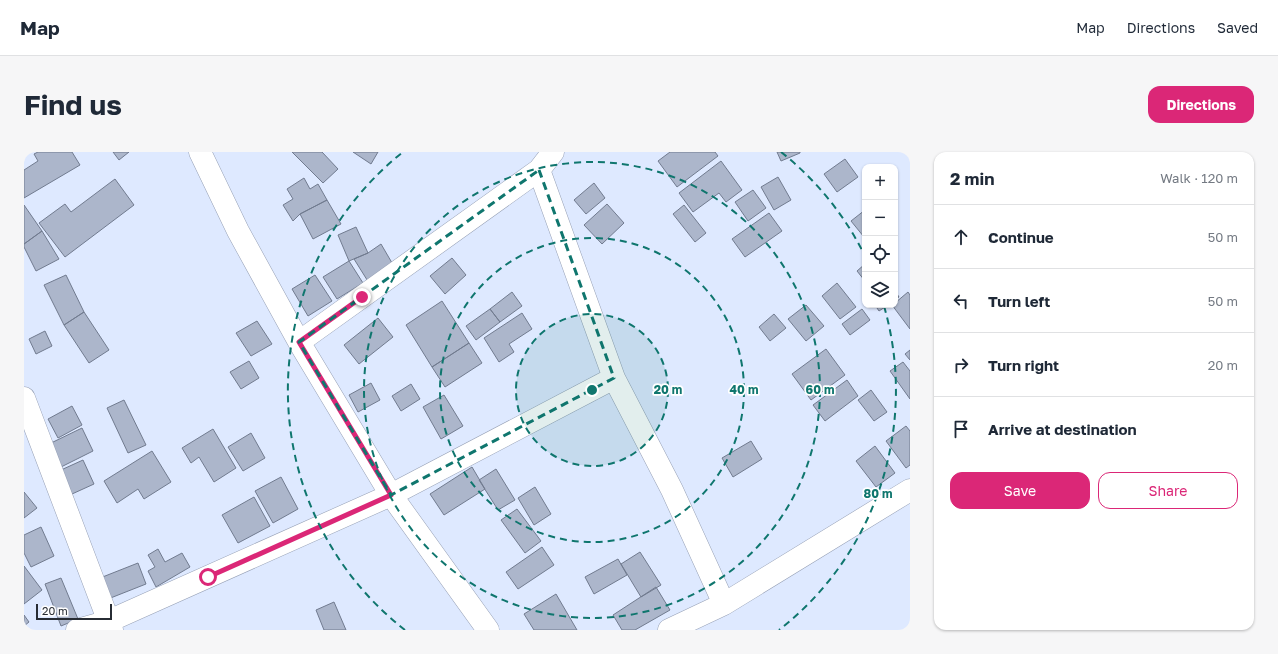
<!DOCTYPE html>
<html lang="en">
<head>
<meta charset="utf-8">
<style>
	body { margin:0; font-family:"Golos Text",sans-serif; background:#f6f6f7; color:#1f2937 }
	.controls { position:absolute; right:12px; top:12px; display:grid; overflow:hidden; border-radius:8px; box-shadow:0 1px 3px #0004 }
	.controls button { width:36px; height:36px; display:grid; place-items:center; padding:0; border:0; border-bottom:1px solid #e0e1e3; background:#fff; color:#1f2937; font:20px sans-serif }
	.scale { position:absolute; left:12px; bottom:10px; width:76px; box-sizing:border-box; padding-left:4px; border:2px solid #272c34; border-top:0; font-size:11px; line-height:14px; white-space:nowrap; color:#272c34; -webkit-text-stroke:3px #fff; paint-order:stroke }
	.stop { position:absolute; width:12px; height:12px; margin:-9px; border:3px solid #db2777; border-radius:50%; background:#fff }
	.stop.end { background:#db2777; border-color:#fff; box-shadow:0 1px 4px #0008 }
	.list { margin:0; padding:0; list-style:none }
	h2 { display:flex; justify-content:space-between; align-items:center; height:52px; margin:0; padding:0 16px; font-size:17px }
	h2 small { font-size:13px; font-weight:400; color:#747a83 }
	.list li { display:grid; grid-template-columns:26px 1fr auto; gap:12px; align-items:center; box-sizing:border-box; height:64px; padding:0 16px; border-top:1px solid #e0e1e3 }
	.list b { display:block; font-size:15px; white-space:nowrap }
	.list em { font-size:13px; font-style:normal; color:#747a83 }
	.actions { display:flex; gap:8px; padding:12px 16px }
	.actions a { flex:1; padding:9px 0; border:1px solid #db2777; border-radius:12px; text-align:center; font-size:14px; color:#db2777 }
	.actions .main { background:#db2777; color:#fff }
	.icon { flex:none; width:22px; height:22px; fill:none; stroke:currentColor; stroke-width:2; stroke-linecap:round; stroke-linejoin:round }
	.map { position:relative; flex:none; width:886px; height:478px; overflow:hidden; border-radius:12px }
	header { display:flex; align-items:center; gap:24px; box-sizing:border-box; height:56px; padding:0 20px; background:#fff; border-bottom:1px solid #e0e1e3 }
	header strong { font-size:19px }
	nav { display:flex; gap:22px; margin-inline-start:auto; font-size:14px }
	.intro { display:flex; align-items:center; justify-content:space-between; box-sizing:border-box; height:96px; padding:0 24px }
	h1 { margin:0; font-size:28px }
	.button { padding:10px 18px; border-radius:12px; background:#db2777; color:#fff; font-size:14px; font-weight:700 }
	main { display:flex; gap:24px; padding:0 24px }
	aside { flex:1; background:#fff; border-radius:12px; box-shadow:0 1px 3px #0004 }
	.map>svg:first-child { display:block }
</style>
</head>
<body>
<header>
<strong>Map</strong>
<nav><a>Map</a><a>Directions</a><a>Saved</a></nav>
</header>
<div class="intro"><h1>Find us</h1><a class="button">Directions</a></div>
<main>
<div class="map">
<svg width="886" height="478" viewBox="0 0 886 478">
	<rect width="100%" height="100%" fill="#dee9ff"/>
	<path fill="#acb6cb" stroke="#717b8f" d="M 14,0 L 48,0 L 56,13 L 0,46 L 0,18 L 14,9 L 10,2 Z
		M 89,0 L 105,0 L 95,8 Z
		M 268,0 L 298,0 L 314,17 L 299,31 Z
		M 329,0 L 354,0 L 347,12 Z
		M 646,0 L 691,0 L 694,4 L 653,35 L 634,9 Z
		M 753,0 L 776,0 L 776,1 L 757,9 Z
		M 821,7 L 834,25 L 813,40 L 800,22 Z
		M 697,9 L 718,38 L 702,50 L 695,41 L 669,60 L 655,41 Z
		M 754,25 L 767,48 L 750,58 L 737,35 Z
		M 280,26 L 286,37 L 294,32 L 303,48 L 276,62 L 269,69 L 259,53 L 269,47 L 263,37 Z
		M 91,27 L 110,53 L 41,105 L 15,71 L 41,52 L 47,60 Z
		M 570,31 L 581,46 L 562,62 L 550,48 Z
		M 729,38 L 742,56 L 724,69 L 711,50 Z
		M 303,48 L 317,72 L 289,87 L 276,62 Z
		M 583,52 L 600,71 L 578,92 L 560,73 Z
		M 0,53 L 18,79 L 0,92 Z
		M 660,53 L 682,81 L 671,90 L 649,62 Z
		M 841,58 L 841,85 L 840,85 L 827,69 Z
		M 745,61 L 758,79 L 721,105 L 708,87 Z
		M 332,75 L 344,101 L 325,109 L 314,83 Z
		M 18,79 L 35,107 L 12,119 L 0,95 L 0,92 Z
		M 357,92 L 371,116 L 345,131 L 330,107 L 344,101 Z
		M 428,106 L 442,123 L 421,142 L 406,124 Z
		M 325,109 L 339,131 L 313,147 L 299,125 Z
		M 841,112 L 841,129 L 833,119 Z
		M 42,123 L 60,160 L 40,173 L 20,133 Z
		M 291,123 L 308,149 L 284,164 L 268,137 Z
		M 813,131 L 832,155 L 816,167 L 798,144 Z
		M 871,139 L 875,145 L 871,147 Z
		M 488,140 L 498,154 L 476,170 L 466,157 Z
		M 884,140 L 886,143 L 886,177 L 868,153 L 871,153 L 871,151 Z
		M 418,149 L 445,191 L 408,215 L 382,173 Z
		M 782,153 L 800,174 L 782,189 L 764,167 Z
		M 851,153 L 864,153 L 855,159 Z
		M 466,157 L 476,170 L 452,188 L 442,174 Z
		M 838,157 L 846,168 L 826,183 L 818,172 Z
		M 60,160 L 85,198 L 65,211 L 40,173 Z
		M 498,161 L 508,177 L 485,192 L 490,200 L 475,210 L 460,186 Z
		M 750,162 L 762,176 L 746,189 L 735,175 Z
		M 354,166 L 369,185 L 335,212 L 320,193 Z
		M 233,169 L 248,192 L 227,204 L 212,181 Z
		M 21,179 L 28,194 L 12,202 L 5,187 Z
		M 445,191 L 458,211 L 421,235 L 408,215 Z
		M 802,197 L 821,223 L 787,248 L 768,222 Z
		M 886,198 L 886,208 L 881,202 Z
		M 225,209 L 235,226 L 217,237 L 206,220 Z
		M 879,210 L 886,219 L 886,247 L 866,219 Z
		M 823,228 L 834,244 L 801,269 L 789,253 Z
		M 347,231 L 356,248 L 334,260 L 325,243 Z
		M 387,232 L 396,247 L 377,259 L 368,244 Z
		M 847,238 L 863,260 L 850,269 L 834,248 Z
		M 420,243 L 439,274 L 417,287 L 399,255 Z
		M 100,248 L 122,293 L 104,301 L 83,256 Z
		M 48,254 L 58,273 L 34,286 L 24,267 Z
		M 882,274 L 886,279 L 886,313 L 882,316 L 862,289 Z
		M 58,276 L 69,299 L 37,315 L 25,292 Z
		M 189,277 L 212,316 L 190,330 L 175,305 L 167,311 L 158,296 Z
		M 227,281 L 241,306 L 219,319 L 204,295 Z
		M 727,289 L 738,307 L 709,325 L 698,306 Z
		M 851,294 L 871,321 L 852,335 L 832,309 Z
		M 128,299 L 147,330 L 120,347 L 114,337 L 93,351 L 80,329 Z
		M 59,308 L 70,332 L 48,342 L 37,318 Z
		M 448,315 L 461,337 L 420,363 L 406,342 Z
		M 472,317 L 491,348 L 474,358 L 455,328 Z
		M 257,325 L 274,357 L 249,371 L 231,339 Z
		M 511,335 L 527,362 L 510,373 L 494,346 Z
		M 0,340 L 13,356 L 0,366 Z
		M 230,345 L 246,374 L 214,391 L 198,363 Z
		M 493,357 L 517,389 L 501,401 L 477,368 Z
		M 17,375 L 30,404 L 7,415 L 0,401 L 0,383 Z
		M 518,395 L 530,413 L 494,437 L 482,420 Z
		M 134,397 L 141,410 L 158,401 L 166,415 L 132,435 L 124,419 L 131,415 L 124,403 Z
		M 616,400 L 637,433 L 617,445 L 597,412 Z
		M 594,407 L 603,423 L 570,442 L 561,425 Z
		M 114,411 L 122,432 L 84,447 L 76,426 Z
		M 0,414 L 18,438 L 0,452 Z
		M 37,426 L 54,467 L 37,474 L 21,432 Z
		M 632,435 L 646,458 L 611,478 L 598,478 L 589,463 Z
		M 532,442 L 553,478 L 510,478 L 500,462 Z
		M 310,450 L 322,478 L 300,478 L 292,458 Z
		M 0,463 L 5,470 L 0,474 Z"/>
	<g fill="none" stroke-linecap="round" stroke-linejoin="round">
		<defs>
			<path id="street" d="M 176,0 L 214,79 L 275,190 L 367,343 L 464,478
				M 515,18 L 590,226 L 648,338 L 700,452
				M 275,190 L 515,18 L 529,0
				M 0,246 L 88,478
				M 53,478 L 85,469 L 367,343 L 590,226
				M 645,478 L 700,452 L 886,338"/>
		</defs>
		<use href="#street" stroke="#97a1b6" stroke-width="23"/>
		<use href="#street" stroke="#fff" stroke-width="22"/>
	</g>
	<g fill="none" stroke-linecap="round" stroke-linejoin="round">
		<path stroke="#db2777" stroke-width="5" d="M 184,425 L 367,343 L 275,190 L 338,145"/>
	</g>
	<path fill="none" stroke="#0f766e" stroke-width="3" stroke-dasharray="8 5" stroke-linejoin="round" d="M 515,18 L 590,226 L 367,343 L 275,190 Z"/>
	<circle cx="568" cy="238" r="76" fill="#0f766e" fill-opacity=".12"/>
	<g fill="none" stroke="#0f766e" stroke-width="2" stroke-dasharray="7 5">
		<circle cx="568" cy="238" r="76"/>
		<circle cx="568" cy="238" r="152"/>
		<circle cx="568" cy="238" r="228"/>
		<path d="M381 478A304 304 0 0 1 379 0M757 0A304 304 0 0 1 840 102M860 154A304 304 0 0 1 755 478"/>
	</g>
	<circle cx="568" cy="238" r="6" fill="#0f766e" stroke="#fff" stroke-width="2"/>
	<g font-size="12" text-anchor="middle" font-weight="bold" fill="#0f766e" stroke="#fff" stroke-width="3.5" stroke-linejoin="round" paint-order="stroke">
		<text x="644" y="242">20 m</text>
		<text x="720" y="242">40 m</text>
		<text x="796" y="242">60 m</text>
		<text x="854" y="346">80 m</text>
	</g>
</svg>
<div class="controls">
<button>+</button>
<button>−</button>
<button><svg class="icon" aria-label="locate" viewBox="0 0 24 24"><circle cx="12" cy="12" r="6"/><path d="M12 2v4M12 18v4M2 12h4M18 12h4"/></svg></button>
<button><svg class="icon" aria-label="layers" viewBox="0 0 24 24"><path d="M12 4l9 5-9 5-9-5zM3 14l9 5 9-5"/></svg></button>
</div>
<div class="scale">20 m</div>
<div class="stop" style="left:184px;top:425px"></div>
<div class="stop end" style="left:338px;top:145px"></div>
</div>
<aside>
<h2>2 min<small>Walk · 120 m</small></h2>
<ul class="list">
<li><svg class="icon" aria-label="ahead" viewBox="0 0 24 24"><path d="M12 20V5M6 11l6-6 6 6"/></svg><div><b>Continue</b></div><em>50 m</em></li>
<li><svg class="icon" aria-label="left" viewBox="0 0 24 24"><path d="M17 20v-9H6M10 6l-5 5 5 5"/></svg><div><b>Turn left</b></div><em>50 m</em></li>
<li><svg class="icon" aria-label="right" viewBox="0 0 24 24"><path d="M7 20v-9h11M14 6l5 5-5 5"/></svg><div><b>Turn right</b></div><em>20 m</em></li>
<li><svg class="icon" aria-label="arrive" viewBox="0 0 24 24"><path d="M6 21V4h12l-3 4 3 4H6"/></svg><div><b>Arrive at destination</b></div></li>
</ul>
<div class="actions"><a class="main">Save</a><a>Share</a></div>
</aside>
</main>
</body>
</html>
